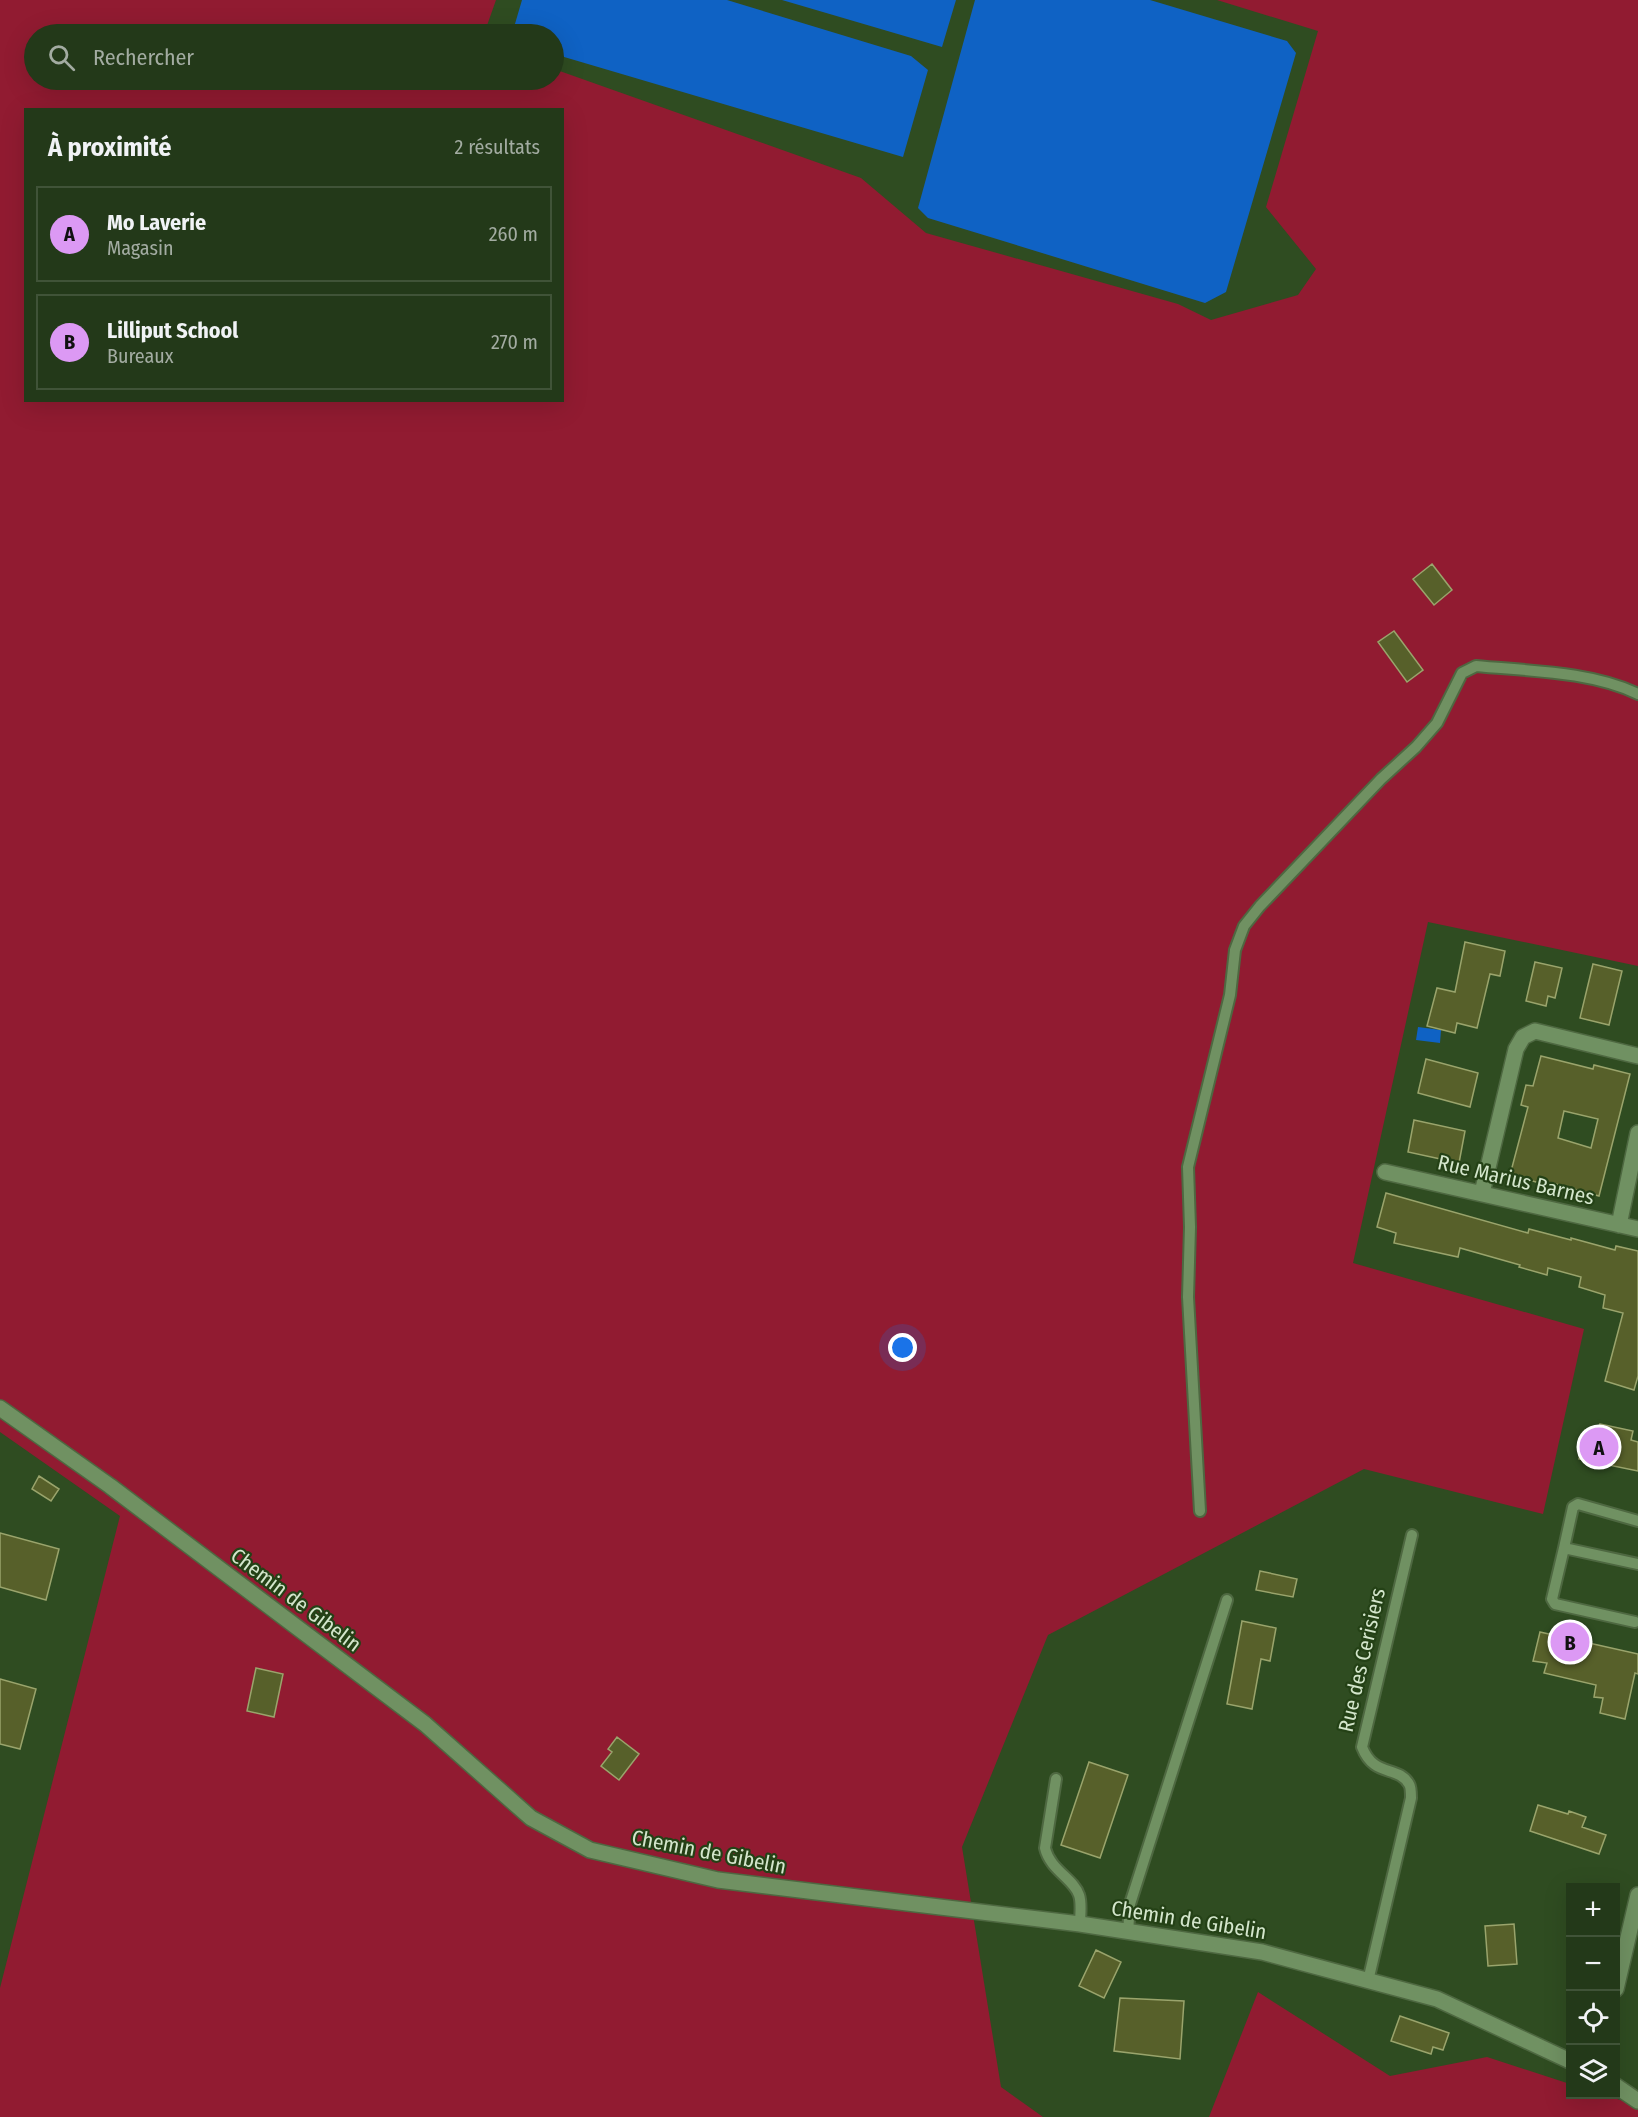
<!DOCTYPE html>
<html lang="fr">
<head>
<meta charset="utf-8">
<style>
	body { margin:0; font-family:"Fira Sans Condensed",sans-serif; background:#2b4022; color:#f1f3f6 }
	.controls { position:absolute; right:18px; bottom:18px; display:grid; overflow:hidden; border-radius:0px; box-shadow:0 6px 24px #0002 }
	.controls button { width:54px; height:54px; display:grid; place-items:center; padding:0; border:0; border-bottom:2px solid #405338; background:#233919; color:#f1f3f6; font:30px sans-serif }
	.you { position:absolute; left:903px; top:1348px; width:21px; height:21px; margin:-15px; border:4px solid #fff; border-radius:50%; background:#1a73e8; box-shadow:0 0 0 9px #1a73e833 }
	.badge { display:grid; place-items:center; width:39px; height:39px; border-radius:50%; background:#dc99f4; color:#111; font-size:20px; font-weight:700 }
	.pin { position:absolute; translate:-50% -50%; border:3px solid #fff; box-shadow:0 2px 6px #0006 }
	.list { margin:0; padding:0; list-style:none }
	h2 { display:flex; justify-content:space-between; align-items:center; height:78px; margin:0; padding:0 24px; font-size:26px }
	h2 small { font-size:20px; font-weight:400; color:#a3aca2 }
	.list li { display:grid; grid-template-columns:39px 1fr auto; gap:18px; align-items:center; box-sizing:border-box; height:96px; margin:0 12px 12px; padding:0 12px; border:2px solid #405338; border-radius:0px }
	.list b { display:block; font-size:22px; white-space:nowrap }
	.list p { margin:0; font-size:20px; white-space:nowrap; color:#a3aca2 }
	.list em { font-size:20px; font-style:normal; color:#a3aca2 }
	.icon { flex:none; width:33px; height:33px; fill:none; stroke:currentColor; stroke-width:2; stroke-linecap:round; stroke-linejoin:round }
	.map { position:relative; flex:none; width:1638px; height:2117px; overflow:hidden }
	.search { position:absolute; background:#233919; box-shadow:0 6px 24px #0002; left:24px; top:24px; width:540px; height:66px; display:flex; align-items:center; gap:15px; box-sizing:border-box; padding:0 21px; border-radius:33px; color:#a3aca2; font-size:22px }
	.panel { position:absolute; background:#233919; box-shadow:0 6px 24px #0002; left:24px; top:108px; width:540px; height:294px; border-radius:0px }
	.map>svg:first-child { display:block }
</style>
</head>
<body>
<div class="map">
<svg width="1638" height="2117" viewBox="0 0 1638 2117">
	<rect width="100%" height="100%" fill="#2f4c21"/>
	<path fill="#911b31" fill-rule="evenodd" d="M 0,0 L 496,0 L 484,34 L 34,34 L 34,80 L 554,80 L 554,69 L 861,178 L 926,233 L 1178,304 L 1211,320 L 1298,295 L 1316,269 L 1266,207 L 1318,31 L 1217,0 L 1638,0 L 1638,966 L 1428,922 L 1353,1263 L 1584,1329 L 1543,1514 L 1364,1469 L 1048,1635 L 962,1847 L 1001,2087 L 1043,2117 L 0,2117 L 0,1988 L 120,1516 L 0,1432 ZM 26,110 L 562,110 L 562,400 L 26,400 Z
		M 1258,1992 L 1390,2076 L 1487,2057 L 1570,2084 L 1570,2094 L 1605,2095 L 1638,2106 L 1638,2117 L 1209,2117 Z"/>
	<path fill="#0f62c4" d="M 522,0 L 727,0 L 911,56 L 928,70 L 903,157 L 554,54 L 554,34 L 512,34 Z
		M 782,0 L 956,0 L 942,47 Z
		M 975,0 L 1150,0 L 1287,41 L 1296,53 L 1226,292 L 1205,303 L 928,218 L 918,208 Z
		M 1418,1027 L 1441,1030 L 1440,1043 L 1416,1040 Z"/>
	<path fill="#57602a" stroke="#9aa46c" stroke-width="1.5" fill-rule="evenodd" d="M 1432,564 L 1452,590 L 1434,605 L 1413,579 Z
		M 1394,631 L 1423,670 L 1407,682 L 1378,642 Z
		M 1465,942 L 1505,951 L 1500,976 L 1490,974 L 1477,1028 L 1457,1023 L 1455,1033 L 1427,1026 L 1437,988 L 1455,992 Z
		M 1535,962 L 1562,968 L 1555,998 L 1548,996 L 1546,1006 L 1526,1001 Z
		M 1593,964 L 1622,971 L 1609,1025 L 1580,1018 Z
		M 1541,1056 L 1593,1069 L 1594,1065 L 1630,1074 L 1599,1196 L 1552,1183 L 1551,1186 L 1510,1175 L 1528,1107 L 1521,1105 L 1526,1085 L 1533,1086 ZM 1564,1111 L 1598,1119 L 1591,1148 L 1558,1138 Z
		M 1426,1059 L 1478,1073 L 1470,1107 L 1418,1093 Z
		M 1414,1120 L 1465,1131 L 1459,1163 L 1408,1152 Z
		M 1386,1193 L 1528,1233 L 1529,1229 L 1571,1240 L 1571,1238 L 1615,1250 L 1616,1246 L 1638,1251 L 1638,1376 L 1634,1390 L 1605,1381 L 1623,1313 L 1603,1308 L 1605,1295 L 1579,1287 L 1581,1277 L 1548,1268 L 1547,1275 L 1519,1267 L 1520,1265 L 1460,1248 L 1458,1257 L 1394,1243 L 1396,1233 L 1377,1227 Z
		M 1600,1424 L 1633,1431 L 1631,1440 L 1638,1442 L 1638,1471 L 1579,1459 L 1585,1430 L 1598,1433 Z
		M 39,1476 L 59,1489 L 51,1501 L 32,1489 Z
		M 0,1533 L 59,1549 L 46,1600 L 0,1587 Z
		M 1260,1571 L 1297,1579 L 1293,1597 L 1256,1590 Z
		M 1242,1621 L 1276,1628 L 1270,1661 L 1261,1659 L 1252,1709 L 1227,1704 Z
		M 1540,1632 L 1638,1654 L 1638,1674 L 1635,1673 L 1625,1719 L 1600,1713 L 1603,1698 L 1594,1697 L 1596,1685 L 1544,1673 L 1547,1663 L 1533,1661 Z
		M 256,1668 L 283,1674 L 274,1717 L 247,1711 Z
		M 0,1679 L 36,1689 L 20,1749 L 0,1744 Z
		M 617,1737 L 639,1754 L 619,1780 L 601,1766 L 612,1752 L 608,1749 Z
		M 1089,1762 L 1128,1775 L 1100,1858 L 1061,1845 Z
		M 1538,1805 L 1568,1814 L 1569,1811 L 1586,1817 L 1582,1827 L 1606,1835 L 1599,1854 L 1530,1831 Z
		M 1514,1924 L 1517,1964 L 1488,1966 L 1485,1926 Z
		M 1096,1950 L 1121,1962 L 1104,1998 L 1079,1986 Z
		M 1120,1998 L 1184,2001 L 1180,2059 L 1114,2051 Z
		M 1400,2016 L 1449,2033 L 1443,2050 L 1433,2047 L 1431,2054 L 1391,2041 Z"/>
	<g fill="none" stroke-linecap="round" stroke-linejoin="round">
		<defs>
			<path id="lane" d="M 1200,1511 L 1188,1297 L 1190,1227 L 1188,1167 L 1230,995 L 1235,950 L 1244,926 L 1260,906 L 1381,779 L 1416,747 L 1437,723 L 1462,673 L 1476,666 C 1527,671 1591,671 1638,694
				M 1564,1548 L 1573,1507 L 1578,1504 L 1638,1521
				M 1635,1622 L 1555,1604 L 1552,1599 L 1564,1548 L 1638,1564
				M 1056,1779 L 1045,1848 C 1050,1870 1074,1879 1079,1895 C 1082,1903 1080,1915 1080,1924
				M 1128,1932 L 1130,1904 L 1227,1600
				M 1368,1981 L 1411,1798 C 1411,1794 1411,1787 1409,1784 C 1398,1765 1374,1778 1362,1747 L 1412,1535"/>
			<path id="street" d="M 1385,1172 L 1638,1229
				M 1482,1193 L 1516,1049 L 1523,1037 L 1535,1031 L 1638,1056
				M 1619,1225 L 1638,1133
				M 0,1408 L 110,1486 L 425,1724 L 531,1818 L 590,1850 L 718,1880 L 1080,1924 L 1262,1952 L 1437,1999 L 1570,2061
				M 1616,1989 L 1638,1895
				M 1616,2086 L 1638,2101"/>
		</defs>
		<use href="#lane" stroke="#4e6841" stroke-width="14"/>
		<use href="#street" stroke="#4e6841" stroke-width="18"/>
		<use href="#lane" stroke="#709162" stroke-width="10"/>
		<use href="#street" stroke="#709162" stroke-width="15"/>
	</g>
	<g text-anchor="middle" stroke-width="4.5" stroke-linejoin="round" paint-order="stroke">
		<g font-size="21" fill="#d4e6cc" stroke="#244116">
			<text transform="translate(1516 1180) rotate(13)" y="7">Rue Marius Barnes</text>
			<text transform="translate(296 1600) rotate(37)" y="7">Chemin de Gibelin</text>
			<text transform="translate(1362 1660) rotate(-77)" y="7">Rue des Cerisiers</text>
			<text transform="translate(709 1852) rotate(11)" y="7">Chemin de Gibelin</text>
			<text transform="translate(1189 1920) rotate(9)" y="7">Chemin de Gibelin</text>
		</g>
	</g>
</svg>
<div class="controls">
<button>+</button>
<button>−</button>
<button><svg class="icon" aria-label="locate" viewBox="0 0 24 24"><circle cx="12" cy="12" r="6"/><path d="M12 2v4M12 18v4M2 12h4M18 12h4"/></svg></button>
<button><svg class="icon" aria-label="layers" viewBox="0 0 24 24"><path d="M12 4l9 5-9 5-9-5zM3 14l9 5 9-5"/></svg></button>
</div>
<div class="you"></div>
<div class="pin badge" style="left:1599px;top:1447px">A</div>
<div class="pin badge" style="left:1570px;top:1642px">B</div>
<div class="search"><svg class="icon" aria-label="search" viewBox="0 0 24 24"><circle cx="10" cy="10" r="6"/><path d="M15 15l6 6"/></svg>Rechercher</div>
<section class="panel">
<h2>À proximité<small>2 résultats</small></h2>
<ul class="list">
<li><span class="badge">A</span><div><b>Mo Laverie</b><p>Magasin</p></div><em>260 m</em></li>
<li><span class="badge">B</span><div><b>Lilliput School</b><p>Bureaux</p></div><em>270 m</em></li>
</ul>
</section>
</div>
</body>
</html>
